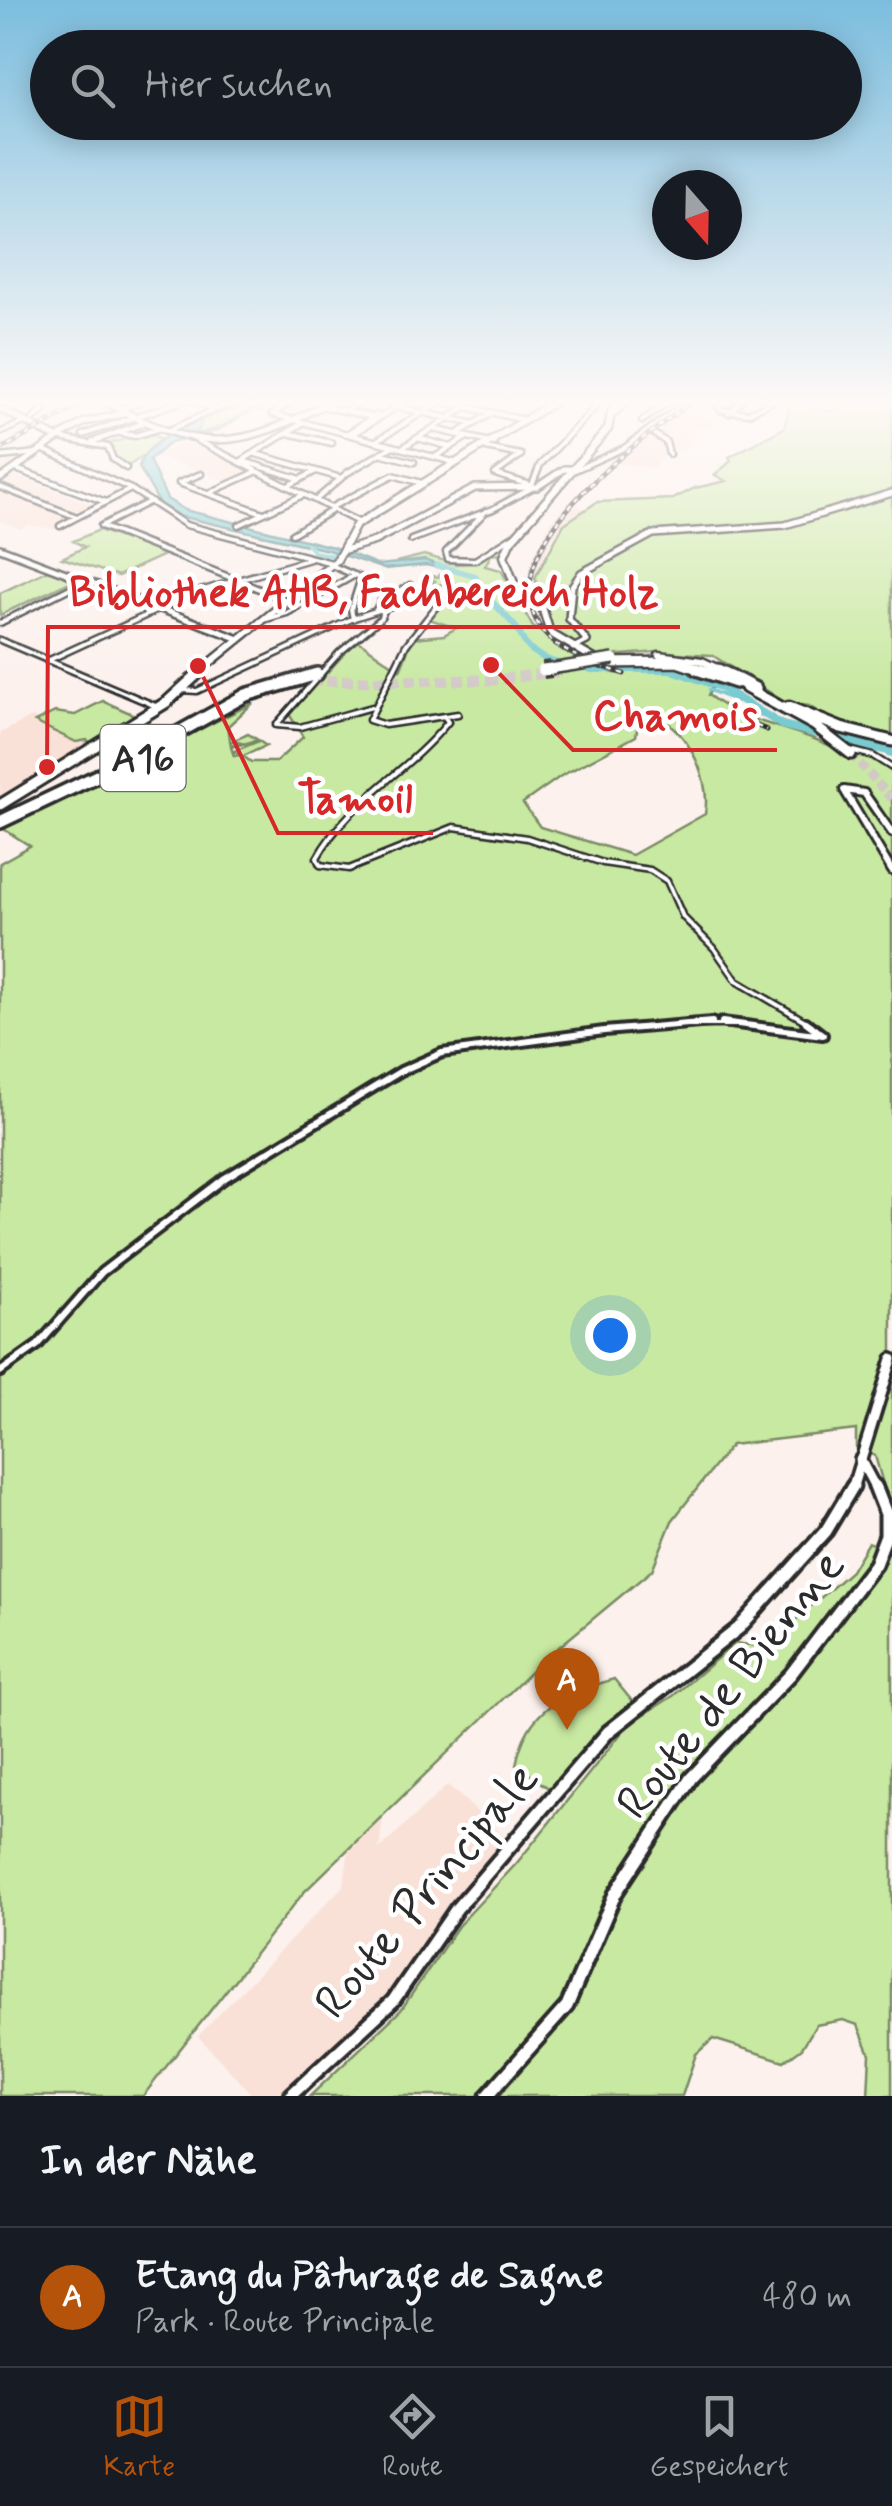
<!DOCTYPE html>
<html lang="de">
<head>
<meta charset="utf-8">
<style>
	body { margin:0; font-family:Mynerve,sans-serif; background:#242831; color:#f1f3f6 }
	.compass { position:absolute; left:652px; top:170px; width:90px; height:90px; border-radius:50%; background:#171b24; box-shadow:0 5px 25px #0003; rotate:160deg }
	.you { position:absolute; left:610px; top:1335px; width:35px; height:35px; margin:-25px; border:8px solid #fff; border-radius:50%; background:#1a73e8; box-shadow:0 0 0 15px #1a73e833 }
	.badge { display:grid; place-items:center; width:65px; height:65px; border-radius:50%; background:#b45309; color:#fff; font-size:32px; font-weight:700 }
	.pin { position:absolute; translate:-50% -82px; filter:drop-shadow(0 2px 5px #0008) }
	.pin::after { content:''; position:absolute; top:52px; width:35px; height:30px; background:inherit; clip-path:polygon(0 0,100% 0,50% 100%) }
	.list { margin:0; padding:0; list-style:none }
	h2 { display:flex; justify-content:space-between; align-items:center; height:130px; margin:0; padding:0 40px; font-size:42px }
	h2 small { font-size:32px; font-weight:400; color:#9ea1a6 }
	.list li { display:grid; grid-template-columns:65px 1fr auto; gap:30px; align-items:center; box-sizing:border-box; height:140px; padding:0 40px; border-top:2px solid #363941 }
	.list b { display:block; font-size:38px; white-space:nowrap }
	.list p { margin:0; font-size:32px; white-space:nowrap; color:#9ea1a6 }
	.list em { font-size:32px; font-style:normal; color:#9ea1a6 }
	.icon { flex:none; width:55px; height:55px; fill:none; stroke:currentColor; stroke-width:2; stroke-linecap:round; stroke-linejoin:round }
	.map { position:relative; flex:none; width:892px; height:2096px; overflow:hidden }
	.search { position:absolute; background:#171b24; box-shadow:0 5px 25px #0003; left:30px; right:30px; top:30px; height:110px; display:flex; align-items:center; gap:25px; box-sizing:border-box; padding:0 35px; border-radius:55px; color:#9ea1a6; font-size:38px }
	.sheet { height:270px; background:#171b24 }
	nav { display:flex; justify-content:space-around; align-items:center; box-sizing:border-box; height:140px; border-top:2px solid #363941; background:#171b24; font-size:28px; color:#9ea1a6 }
	nav a { display:grid; justify-items:center; gap:5px }
	nav .on { color:#b45309 }
	.map>svg:first-child { display:block }
</style>
</head>
<body>
<div class="map">
<svg width="892" height="2096" viewBox="0 0 892 2096">
	<rect width="100%" height="100%" fill="#fcf1ed"/>
	<filter id="ink" filterUnits="userSpaceOnUse"><feTurbulence type="fractalNoise" baseFrequency=".01" numOctaves="2"/><feDisplacementMap in="SourceGraphic" scale="20" xChannelSelector="R" yChannelSelector="G"/><feConvolveMatrix kernelMatrix="1 2 1 2 8 2 1 2 1" color-interpolation-filters="sRGB"/></filter>
	<g filter="url(#ink)">
		<path fill="#f9e1d7" d="M 61,400 L 103,400 L 0,452 L 0,446 Z
			M 692,400 L 698,400 L 685,413 L 708,417 L 715,421 L 713,426 L 698,429 L 681,451 L 670,451 L 653,468 L 618,463 L 578,499 L 572,506 L 584,508 L 553,538 L 534,578 L 533,602 L 528,601 L 529,571 L 551,521 L 591,480 Z
			M 183,441 L 236,464 L 252,472 L 230,482 L 157,456 Z
			M 38,453 L 12,474 L 96,506 L 54,529 L 29,525 L 20,529 L 0,521 L 0,457 Z
			M 32,717 L 75,742 L 87,740 L 96,746 L 0,797 L 0,733 Z
			M 366,1722 L 394,1723 L 379,1849 L 448,1785 L 511,1843 L 439,1925 L 392,1992 L 280,2096 L 253,2096 L 198,2036 L 344,1885 Z"/>
		<path fill="#c8e9a1" stroke="#7a8a66" stroke-width="2.5" fill-rule="evenodd" d="M 241,400 L 279,400 L 261,411 L 251,409 C 226,427 212,439 180,432 L 203,413 Z
			M 792,400 L 806,400 C 825,420 838,409 859,402 C 868,398 882,400 892,400 L 892,746 L 829,729 L 834,723 L 809,706 L 786,703 L 712,655 L 659,652 L 594,657 L 553,635 L 535,578 L 564,524 L 597,502 L 673,499 L 695,488 L 726,481 L 715,475 L 731,461 L 729,457 L 784,428 Z
			M 148,433 L 165,440 L 126,468 L 102,445 Z
			M 99,530 L 166,554 L 118,576 L 62,558 L 85,547 L 73,541 Z
			M 508,538 L 502,553 L 491,555 L 485,566 L 501,570 L 533,627 L 586,660 L 587,667 L 624,675 L 609,665 L 680,667 L 728,682 L 712,688 L 708,695 C 744,723 786,726 824,743 C 847,754 870,750 892,765 L 892,1515 L 875,1456 L 856,1447 L 856,1430 L 731,1445 L 672,1521 L 652,1570 L 542,1661 L 304,1892 L 143,2096 L 0,2096 L 0,863 L 30,846 L 2,828 L 253,703 L 228,726 L 231,746 L 241,743 L 232,741 L 248,734 L 258,740 L 231,747 L 234,756 L 239,755 L 234,751 L 259,741 L 266,746 L 243,756 L 251,762 L 276,762 L 303,737 L 289,714 L 357,640 L 400,670 L 413,638 L 444,635 L 456,628 L 429,619 L 450,594 L 467,589 C 456,581 448,582 435,586 L 434,592 L 411,598 L 435,581 L 422,574 L 438,577 L 446,568 C 427,561 415,565 396,562 L 424,555 L 456,564 L 471,563 ZM 640,710 C 682,717 712,774 705,814 L 632,855 L 540,827 L 523,803 L 561,776 L 636,736 Z
			M 48,570 L 74,580 L 0,615 L 0,593 Z
			M 103,701 L 139,717 L 96,746 L 87,740 L 76,742 L 35,722 L 55,712 L 75,715 Z
			M 892,1536 L 892,2096 L 868,2096 L 870,2054 L 858,2025 L 843,2020 L 816,2025 L 802,2048 L 784,2061 L 713,2039 L 696,2054 L 682,2096 L 310,2096 L 401,2010 L 458,1926 L 516,1864 L 628,1725 L 673,1696 L 735,1643 L 765,1647 L 851,1571 L 868,1542 L 890,1552 Z
			M 614,1679 L 636,1706 L 554,1792 L 516,1765 C 527,1707 562,1695 614,1679 Z"/>
		<path fill="#7acbd0" stroke="#5a8b8e" stroke-width="2.5" d="M 258,400 L 203,419 L 195,436 L 171,442 L 149,460 L 167,499 L 185,510 L 333,547 L 379,565 L 425,560 L 446,569 L 426,565 L 384,569 L 328,550 L 179,516 L 161,506 L 139,467 C 144,436 229,405 258,400 Z"/>
		<g fill="none" stroke-linecap="round" stroke-linejoin="round">
			<path stroke="#5a8b8e" stroke-width="2.5" d="M 192,435 C 225,430 245,410 276,400
				M 469,597 L 484,594"/>
			<path stroke="#7acbd0" stroke-width="4" d="M 307,544 L 314,552 L 334,556
				M 458,589 L 470,598
				M 709,690 L 737,701
				M 888,755 L 892,756"/>
			<path stroke="#7acbd0" stroke-width="6" d="M 436,565 L 475,576 C 484,596 499,608 514,625 C 520,632 523,644 531,650 C 574,683 630,657 676,671"/>
			<path stroke="#7acbd0" stroke-width="8" d="M 591,669 L 670,669 L 720,687 L 782,725 L 892,752"/>
			<path stroke="#d2c9c6" stroke-width="6" stroke-dasharray="6 4" stroke-linecap="butt" d="M 620,660 L 659,655"/>
			<path stroke="#d2c9c6" stroke-width="9" stroke-dasharray="9 4" stroke-linecap="butt" d="M 851,754 L 892,799"/>
			<path stroke="#d2c9c6" stroke-width="11" stroke-dasharray="11 5" stroke-linecap="butt" d="M 310,681 L 495,680 L 557,672"/>
			<defs>
				<path id="minor-far1" d="M 25,400 L 45,410 L 33,419
					M 191,400 L 211,408
					M 436,400 L 524,420
					M 713,400 L 721,410 L 749,413 L 774,400
					M 322,406 L 373,417
					M 393,406 L 475,424
					M 120,409 L 146,400
					M 347,409 L 368,400
					M 729,413 L 742,400
					M 272,414 L 457,463
					M 272,414 L 295,400
					M 611,416 L 630,400
					M 642,421 L 671,400
					M 434,429 L 494,443
					M 167,431 L 237,400
					M 0,433 L 24,422
					M 119,433 L 135,436 L 160,428
					M 288,433 L 332,443
					M 348,433 L 377,415
					M 457,434 L 492,413
					M 654,434 L 666,442 L 669,454
					M 83,435 L 185,400
					M 351,435 L 408,400
					M 60,438 L 108,447 L 113,459 L 126,468
					M 417,438 L 451,447
					M 198,441 L 360,523
					M 376,441 L 438,403
					M 92,442 L 141,424
					M 402,448 L 466,407
					M 486,448 L 521,455 L 495,474 L 530,485
					M 44,450 L 131,489 L 186,525 L 332,563
					M 256,454 L 341,478
					M 383,454 L 414,462
					M 0,457 L 37,453
					M 435,457 L 467,437
					M 243,461 L 301,479
					M 240,462 L 301,424
					M 16,469 L 106,502
					M 575,470 L 624,448 L 681,406 L 681,400
					M 201,474 L 179,483 L 263,513
					M 288,486 L 316,471
					M 0,487 L 77,517
					M 531,488 L 540,465 L 602,400
					M 209,493 L 256,472
					M 318,498 L 347,473 L 393,446
					M 330,508 L 393,475 L 422,483
					M 486,511 L 446,552 L 448,559 L 475,560 L 518,533
					M 239,525 L 303,495
					M 60,526 L 131,489
					M 101,526 L 284,599
					M 101,526 L 149,502
					M 292,534 L 331,511
					M 411,540 L 493,509 L 532,488
					M 331,565 L 361,578 L 351,609 L 353,619
					M 446,594 L 406,645 L 369,720 L 385,725 L 458,714
					M 376,610 L 380,602 L 410,585
					M 260,621 L 287,613 L 355,575
					M 0,623 L 84,581
					M 0,640 L 158,707
					M 47,661 L 197,592 L 310,559
					M 181,690 L 197,691 L 354,618 L 435,592 L 446,594
					M 372,707 L 300,727 L 276,725 L 339,653 L 380,619 L 386,607
					M 444,716 L 448,722 C 407,773 349,800 317,858 L 320,865 L 349,869 L 454,827 L 527,838 L 603,863 L 650,870 L 667,881 L 683,917 L 714,948 L 737,981 L 812,1025
					M 850,750 L 873,756 L 892,768
					M 680,1025 L 746,1025"/>
				<path id="minor" d="M 722,1022 L 823,1035 L 806,1022
					M 0,1372 L 38,1345 L 102,1272 L 225,1178 L 401,1071 L 442,1053 L 604,1031 L 712,1022"/>
				<path id="tertiary-far3" d="M 104,401 C 200,454 236,452 333,400
					M 60,436 L 85,422 L 122,414
					M 0,548 L 237,638
					M 345,550 L 375,541 L 475,488 L 537,487 L 564,469 L 572,469
					M 573,648 L 587,641 L 569,619 L 572,586 L 581,573 L 653,534 L 785,525 L 892,493"/>
				<path id="tertiary-far2" d="M 892,833 L 864,793 L 844,790 L 892,871"/>
				<path id="tertiary-far1" d="M 860,1459 L 876,1489
					M 852,1489 L 892,1359"/>
				<path id="tertiary" d="M 290,2096 L 393,2001 L 457,1908 L 608,1732 L 739,1628 L 826,1531 L 853,1486
					M 487,2096 L 567,2006 L 615,1894 L 691,1778 L 791,1674 L 875,1564 L 886,1535 L 886,1514 L 875,1486"/>
				<path id="secondary" d="M 0,409 L 55,437
					M 0,479 L 58,438"/>
				<path id="primary-far1" d="M 659,655 L 702,661 L 723,671
					M 598,661 L 550,633 L 542,607 L 519,597 L 504,556 L 510,542 L 608,429 L 612,409 L 622,400
					M 200,671 L 337,560 L 356,525 L 557,400"/>
				<path id="primary" d="M 718,669 L 735,677
					M 746,688 L 814,725 L 851,754
					M 789,707 L 841,728 L 892,741
					M 0,805 L 167,702 L 203,669"/>
				<path id="motorway-far1" d="M 602,663 L 677,662 L 704,671"/>
				<path id="motorway" d="M 697,669 L 736,682
					M 730,676 L 755,689
					M 0,822 L 120,765 L 246,695 L 317,674"/>
			</defs>
			<use href="#minor-far1" stroke="#2b2b2b" stroke-width="9"/>
			<use href="#minor" stroke="#2b2b2b" stroke-width="14"/>
			<use href="#tertiary-far3" stroke="#2b2b2b" stroke-width="10"/>
			<use href="#tertiary-far2" stroke="#2b2b2b" stroke-width="12"/>
			<use href="#tertiary-far1" stroke="#2b2b2b" stroke-width="16"/>
			<use href="#tertiary" stroke="#2b2b2b" stroke-width="19"/>
			<use href="#secondary" stroke="#2b2b2b" stroke-width="10"/>
			<use href="#primary-far1" stroke="#2b2b2b" stroke-width="11"/>
			<use href="#primary" stroke="#2b2b2b" stroke-width="15"/>
			<use href="#motorway-far1" stroke="#2b2b2b" stroke-width="14"/>
			<use href="#motorway" stroke="#2b2b2b" stroke-width="18"/>
			<use href="#minor-far1" stroke="#fff" stroke-width="4"/>
			<use href="#minor" stroke="#fff" stroke-width="6"/>
			<use href="#tertiary-far3" stroke="#fff" stroke-width="5"/>
			<use href="#tertiary-far2" stroke="#fff" stroke-width="6"/>
			<use href="#tertiary-far1" stroke="#fff" stroke-width="9"/>
			<use href="#tertiary" stroke="#fff" stroke-width="11"/>
			<use href="#secondary" stroke="#fff" stroke-width="5"/>
			<use href="#primary-far1" stroke="#fff" stroke-width="6"/>
			<use href="#primary" stroke="#fff" stroke-width="9"/>
			<use href="#motorway-far1" stroke="#fff" stroke-width="9"/>
			<use href="#motorway" stroke="#fff" stroke-width="11"/>
			<defs>
				<path id="rail" d="M 0,450 L 89,400
					M 624,674 C 596,664 554,653 538,624 C 494,544 639,439 695,400
					M 738,718 L 767,730"/>
			</defs>
			<use href="#rail" stroke="#2b2b2b" stroke-width="5"/>
			<use href="#rail" stroke="#fff" stroke-width="2.5" stroke-dasharray="5" stroke-linecap="butt"/>
			<defs>
				<path id="motorway-bridge-far1" d="M 543,670 L 614,659"/>
				<path id="motorway-bridge" d="M 543,670 L 551,669"/>
			</defs>
			<use href="#motorway-bridge-far1" stroke="#2b2b2b" stroke-width="14" stroke-linecap="butt"/>
			<use href="#motorway-bridge" stroke="#2b2b2b" stroke-width="18" stroke-linecap="butt"/>
			<use href="#motorway-bridge-far1" stroke="#fff" stroke-width="9"/>
			<use href="#motorway-bridge" stroke="#fff" stroke-width="11"/>
		</g>
	</g>
	<linearGradient id="sky" x2="0" y2="1"><stop stop-color="#7cbdde"/><stop offset="0.58" stop-color="#fef9f7"/><stop offset="1" stop-color="#fef9f7" stop-opacity="0"/></linearGradient>
	<rect width="892" height="694" fill="url(#sky)"/>
	<g text-anchor="middle" stroke-width="9" stroke-linejoin="round" paint-order="stroke">
		<rect fill="#fff" stroke="#6b6b6b" stroke-width="2.5" x="100.5" y="725" width="85" height="66" rx="8"/>
		<g font-size="38" font-weight="bold" fill="#2b2b2b">
			<text x="143" y="771">A16</text>
		</g>
		<g font-size="48" fill="#2b2b2b" stroke="#fff">
			<text transform="translate(729 1683) rotate(-51)" y="17">Route de Bienne</text>
			<text transform="translate(425 1889) rotate(-50)" y="17">Route Principale</text>
		</g>
	</g>
	<path fill="none" stroke="#d62828" stroke-width="4" d="M47 767L48 627H680M491 665L573 750H777M198 666L278 833H433"/>
	<g fill="#d62828" stroke="#fff" stroke-width="4">
		<circle cx="47" cy="767" r="10"/>
		<circle cx="491" cy="665" r="10"/>
		<circle cx="198" cy="666" r="10"/>
	</g>
	<g font-size="42" text-anchor="middle" font-weight="bold" fill="#d62828" stroke="#fff" stroke-width="9" stroke-linejoin="round" paint-order="stroke">
		<text x="364" y="606">Bibliothek AHB, Fachbereich Holz</text>
		<text x="675" y="729">Chamois</text>
		<text x="355" y="812">Tamoil</text>
	</g>
</svg>
<svg class="compass" viewBox="-18 -18 36 36"><path d="M0-13l5 13h-10z" fill="#e53935"/><path d="M0 13l5-13h-10z" fill="#9ea1a6"/></svg>
<div class="you"></div>
<div class="pin badge" style="left:567px;top:1730px">A</div>
<div class="search"><svg class="icon" aria-label="search" viewBox="0 0 24 24"><circle cx="10" cy="10" r="6"/><path d="M15 15l6 6"/></svg>Hier suchen</div>
</div>
<section class="sheet">
<h2>In der Nähe<small></small></h2>
<ul class="list">
<li><span class="badge">A</span><div><b>Etang du Pâturage de Sagne</b><p>Park · Route Principale</p></div><em>480 m</em></li>
</ul>
</section>
<nav>
<a class="on"><svg class="icon" aria-label="map" viewBox="0 0 24 24"><path d="M3 6l6-2 6 2 6-2v14l-6 2-6-2-6 2zM9 4v14M15 6v14"/></svg>Karte</a>
<a><svg class="icon" aria-label="directions" viewBox="0 0 24 24"><path d="M12 3l9 9-9 9-9-9zM9 14v-3h6M13 9l2 2-2 2"/></svg>Route</a>
<a><svg class="icon" aria-label="saved" viewBox="0 0 24 24"><path d="M7 4h10v16l-5-4-5 4z"/></svg>Gespeichert</a>
</nav>
</body>
</html>
